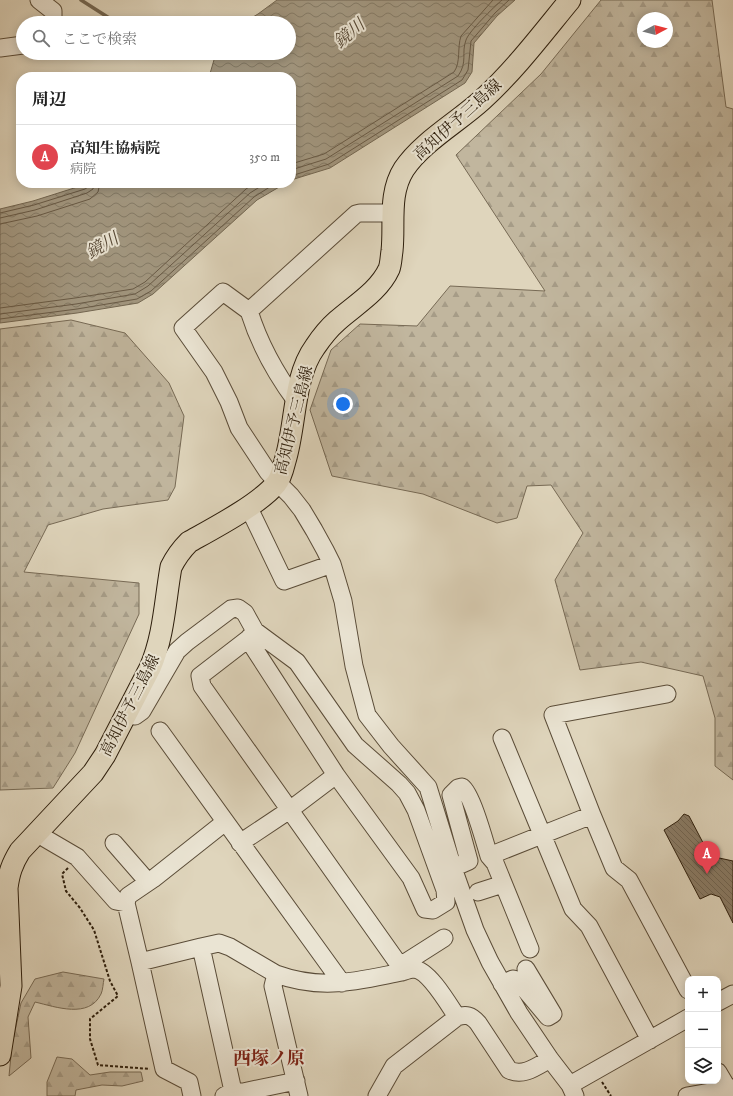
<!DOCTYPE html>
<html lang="ja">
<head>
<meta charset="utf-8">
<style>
	body { margin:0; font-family:"IM FELL DW Pica","Noto Serif JP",serif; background:#f2f2f2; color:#222 }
	.controls { position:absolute; right:12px; bottom:12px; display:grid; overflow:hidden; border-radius:8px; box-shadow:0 2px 10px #0003 }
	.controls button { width:36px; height:36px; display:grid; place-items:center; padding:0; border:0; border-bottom:1px solid #e0e0e0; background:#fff; color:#222; font:20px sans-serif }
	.compass { position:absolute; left:637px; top:12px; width:36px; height:36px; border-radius:50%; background:#fff; box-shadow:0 2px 10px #0003; rotate:83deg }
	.you { position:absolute; left:343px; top:404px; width:14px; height:14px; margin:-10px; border:3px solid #fff; border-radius:50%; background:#1a73e8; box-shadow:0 0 0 6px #1a73e833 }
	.badge { display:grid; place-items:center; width:26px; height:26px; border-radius:50%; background:#8f2418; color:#fff; font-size:13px; font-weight:700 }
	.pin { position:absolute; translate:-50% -33px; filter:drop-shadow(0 1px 2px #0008) }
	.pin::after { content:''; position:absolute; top:21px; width:14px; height:12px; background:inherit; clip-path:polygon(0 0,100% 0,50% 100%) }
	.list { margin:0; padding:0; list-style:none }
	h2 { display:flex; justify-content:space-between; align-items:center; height:52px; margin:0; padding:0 16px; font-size:17px }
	h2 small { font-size:13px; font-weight:400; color:#767676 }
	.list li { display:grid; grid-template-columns:26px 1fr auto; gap:12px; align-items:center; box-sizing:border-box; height:64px; padding:0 16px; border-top:1px solid #e0e0e0 }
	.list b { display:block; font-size:15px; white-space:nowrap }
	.list p { margin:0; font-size:13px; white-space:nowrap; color:#767676 }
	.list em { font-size:13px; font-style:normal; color:#767676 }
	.icon { flex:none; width:22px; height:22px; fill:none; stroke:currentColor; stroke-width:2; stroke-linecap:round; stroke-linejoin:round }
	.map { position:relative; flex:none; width:733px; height:1096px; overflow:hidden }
	.search { position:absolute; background:#fff; box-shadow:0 2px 10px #0003; left:16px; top:16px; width:280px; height:44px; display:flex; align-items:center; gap:10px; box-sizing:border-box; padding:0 14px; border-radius:22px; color:#767676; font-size:15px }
	.panel { position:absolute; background:#fff; box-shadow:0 2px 10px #0003; left:16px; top:72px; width:280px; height:116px; border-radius:16px }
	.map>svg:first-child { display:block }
</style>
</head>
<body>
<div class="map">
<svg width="733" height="1096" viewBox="0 0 733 1096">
	<defs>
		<pattern id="forest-firs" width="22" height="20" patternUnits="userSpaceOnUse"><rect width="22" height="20" fill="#c1b69e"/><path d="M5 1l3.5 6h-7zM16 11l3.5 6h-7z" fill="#a69c87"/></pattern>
		<pattern id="water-waves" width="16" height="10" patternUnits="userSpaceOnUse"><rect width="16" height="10" fill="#a29780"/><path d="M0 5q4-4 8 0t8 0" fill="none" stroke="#847b67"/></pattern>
		<pattern id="building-back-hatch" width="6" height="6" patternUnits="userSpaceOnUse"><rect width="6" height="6" fill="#8a7d68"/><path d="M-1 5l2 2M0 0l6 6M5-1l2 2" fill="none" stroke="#716654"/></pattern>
	</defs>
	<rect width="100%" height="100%" fill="#dfd5bc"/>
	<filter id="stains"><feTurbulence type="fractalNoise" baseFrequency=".005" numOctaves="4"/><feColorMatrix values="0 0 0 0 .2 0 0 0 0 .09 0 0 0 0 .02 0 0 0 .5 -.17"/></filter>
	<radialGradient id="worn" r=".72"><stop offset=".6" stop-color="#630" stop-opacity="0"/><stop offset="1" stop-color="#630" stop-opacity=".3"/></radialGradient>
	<path fill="url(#forest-firs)" stroke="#776a55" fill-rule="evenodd" d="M 601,0 L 712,0 L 726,107 L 733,109 L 733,780 L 715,766 L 715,718 L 703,676 L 641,662 L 580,670 L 555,580 L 583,533 L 551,485 L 527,486 L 517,518 L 497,523 L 423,494 L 332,476 L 310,410 L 331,350 L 360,324 L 417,326 L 450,286 L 545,291 L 456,155 L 541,74 ZM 643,18 L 667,18 L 667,42 L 643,42 Z
		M 71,320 L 125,333 L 169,383 L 184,416 L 175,487 L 168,500 L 103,509 L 48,525 L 24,572 L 139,583 L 139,614 L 75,753 L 53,788 L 0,790 L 0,329 Z
		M 63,972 L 104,979 C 103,983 103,990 101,994 C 89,1019 56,1007 35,1002 L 28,1017 L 31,1058 L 9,1076 L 12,1045 L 21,1003 L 35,979 Z
		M 57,1057 L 72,1059 L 90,1075 L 110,1072 L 141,1072 L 143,1081 L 122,1086 L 102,1085 L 76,1090 L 75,1096 L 47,1096 L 47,1082 Z"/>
	<path fill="url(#water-waves)" stroke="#736752" d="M 277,0 L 515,0 L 497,16 L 474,43 L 472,72 L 465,83 L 330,168 L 291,180 L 291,77 L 209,77 L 216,53 L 289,53 L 289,23 L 243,23 L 258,14 Z
		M 90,183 L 286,183 L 257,200 L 153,294 L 138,303 L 77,313 L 0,323 L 0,209 L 33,201 Z"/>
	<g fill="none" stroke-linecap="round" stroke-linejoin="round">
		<path stroke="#685a46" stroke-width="1" d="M 291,164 L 324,154 L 454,72 C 461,62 457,48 461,36 L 493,0
			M 291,170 L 326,159 L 458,76 C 468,62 461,53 466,40 C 469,31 494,7 502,0
			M 291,176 L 329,164 L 462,80 L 468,70 L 471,41 L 495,13 L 509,0
			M 0,213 L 34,205 L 85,189 L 88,187 L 89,183
			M 0,218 L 35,210 L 87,193 L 93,189 L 94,183
			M 0,224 L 37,216 L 90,199 L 98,192 L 100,183
			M 0,308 L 75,298 L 133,289 L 145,282 L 246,189 L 255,183
			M 0,314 L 76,304 L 135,294 L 148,286 L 250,193 L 266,183
			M 0,319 L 77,309 L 137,299 L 151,291 L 254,197 L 276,183"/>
		<path stroke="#736752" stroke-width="3.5" d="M 81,0 L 117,23"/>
	</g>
	<path fill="url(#building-back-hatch)" stroke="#2d1e0c" d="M 684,814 L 689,816 L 710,856 L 733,861 L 733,923 L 720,897 L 711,894 L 700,899 L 664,830 L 678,821 Z"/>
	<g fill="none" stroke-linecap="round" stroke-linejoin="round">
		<defs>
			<path id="minor" d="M 39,0 L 53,11 L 53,23
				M 0,48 L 23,45
				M 249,311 L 223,292 L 183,328 L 214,372 L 229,402 L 239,428 L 268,472 L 277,482 L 291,496 L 302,510 L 314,530 L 325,550 L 332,564 L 343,601 L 354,666 L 367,715 L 391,746 L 428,787 L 453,868 L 475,930 L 490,962 L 519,1013 L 550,1059 L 570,1085 L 575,1096
				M 296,401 C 276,374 259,343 249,311 L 356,214 L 360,213 L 393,213
				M 248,506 L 284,581 L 332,564
				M 255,631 L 248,639 L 200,676 L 202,686 L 400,966 L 402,972 C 356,981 323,991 276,974 L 273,986 L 299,1096
				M 125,715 L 135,716 L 142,711 L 177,651 L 187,642 L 231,609 L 238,608 L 245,613 L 255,631 L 297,662 L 355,745 L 399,784 L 407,793 L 416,810 L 445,890 L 446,902 L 433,910 L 425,909 L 411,878 L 336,775 L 248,639
				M 160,731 L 342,983
				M 502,738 L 573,909 L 589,926 L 650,1040
				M 592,815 L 614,868 L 629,880 L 688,990
				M 36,833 L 77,857 L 116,901 L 126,903
				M 114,843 L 148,882
				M 240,843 L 291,809 L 336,775
				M 489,856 L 592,815 L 553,715 L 667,694
				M 453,868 L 469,861 L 451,795 L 458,788 L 462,787 C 472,794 485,843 489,856 L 495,863 L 530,949
				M 478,892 L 503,884
				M 201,947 L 219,943 L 230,947 L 276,974
				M 140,962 L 201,947 L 233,1091
				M 400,966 L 444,938
				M 402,972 C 405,971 410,969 414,969 C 429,970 449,1005 457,1017
				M 502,984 L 513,979 L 517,980 L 548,1017 L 553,1014 L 526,969
				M 718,1002 L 733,994
				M 718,1072 L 728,1089
				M 570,1085 L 688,1018
				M 192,1096 L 189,1082 L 164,1069 L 140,962 L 126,903 L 128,896 L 153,879 L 225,822
				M 224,1096 L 233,1091 L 243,1092 L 296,1081
				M 377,1096 L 394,1066 L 457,1017 C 466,1014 471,1015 478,1023 L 509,1070 C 524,1077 537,1066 550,1059
				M 687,1096 L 733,1088"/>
			<path id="major" d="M 0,1055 L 11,986 L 7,888 C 9,873 12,864 20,851 L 93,773 L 105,755 L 150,668 C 164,636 165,601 171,567 C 176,557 181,550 189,542 C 214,528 258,505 276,484 C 281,478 283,469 285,461 C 296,426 293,377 315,347 C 321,338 329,328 337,321 C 355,305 379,291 389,269 C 391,264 391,257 392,251 C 395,224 388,194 404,169 C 422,142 458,122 482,100 C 515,70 542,34 570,0"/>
		</defs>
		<use href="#minor" stroke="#5a4c38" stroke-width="19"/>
		<use href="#major" stroke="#2d1e0c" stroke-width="23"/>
		<path stroke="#2d1e0c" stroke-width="2" stroke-dasharray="3 2" stroke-linecap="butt" d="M 68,868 L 62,874 L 66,891 L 80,908 L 94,930 L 110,981 L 118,996 L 90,1019 L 90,1039 L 98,1065 L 150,1069
			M 602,1082 L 611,1096"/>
		<use href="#minor" stroke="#eae4d3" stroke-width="17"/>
		<use href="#major" stroke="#dfd5bc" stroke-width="21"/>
	</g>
	<g text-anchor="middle" stroke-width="4" stroke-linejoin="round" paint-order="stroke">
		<g font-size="16" fill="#2d1e0c" stroke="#eae4d3">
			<text transform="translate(457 119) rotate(-42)" y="6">高知伊予三島線</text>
			<text transform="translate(293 420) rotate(-76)" y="6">高知伊予三島線</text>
			<text transform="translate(129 705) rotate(-63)" y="6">高知伊予三島線</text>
		</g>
		<g font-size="17" font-style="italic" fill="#564835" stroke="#eae4d3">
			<text transform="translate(349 33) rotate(-40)" y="6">鏡川</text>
			<text transform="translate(102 245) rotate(-30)" y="6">鏡川</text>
		</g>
		<g font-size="18" font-weight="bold" fill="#7a1f14" stroke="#eae4d3">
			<text x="269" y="1064">西塚ノ原</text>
		</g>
	</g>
	<rect width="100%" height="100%" filter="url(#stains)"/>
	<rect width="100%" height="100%" fill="url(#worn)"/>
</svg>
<div class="controls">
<button>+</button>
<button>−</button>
<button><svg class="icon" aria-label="layers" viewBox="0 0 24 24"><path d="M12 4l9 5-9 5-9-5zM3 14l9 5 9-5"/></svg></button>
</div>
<svg class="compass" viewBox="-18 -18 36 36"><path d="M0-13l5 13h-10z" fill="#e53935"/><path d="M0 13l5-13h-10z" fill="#767676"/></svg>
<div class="you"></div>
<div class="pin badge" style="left:707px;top:874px;background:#e0444e">A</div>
<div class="search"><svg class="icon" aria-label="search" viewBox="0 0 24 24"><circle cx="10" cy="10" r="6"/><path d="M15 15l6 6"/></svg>ここで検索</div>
<section class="panel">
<h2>周辺<small></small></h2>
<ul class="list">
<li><span class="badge" style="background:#e0444e">A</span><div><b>高知生協病院</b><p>病院</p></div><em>350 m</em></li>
</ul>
</section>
</div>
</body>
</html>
